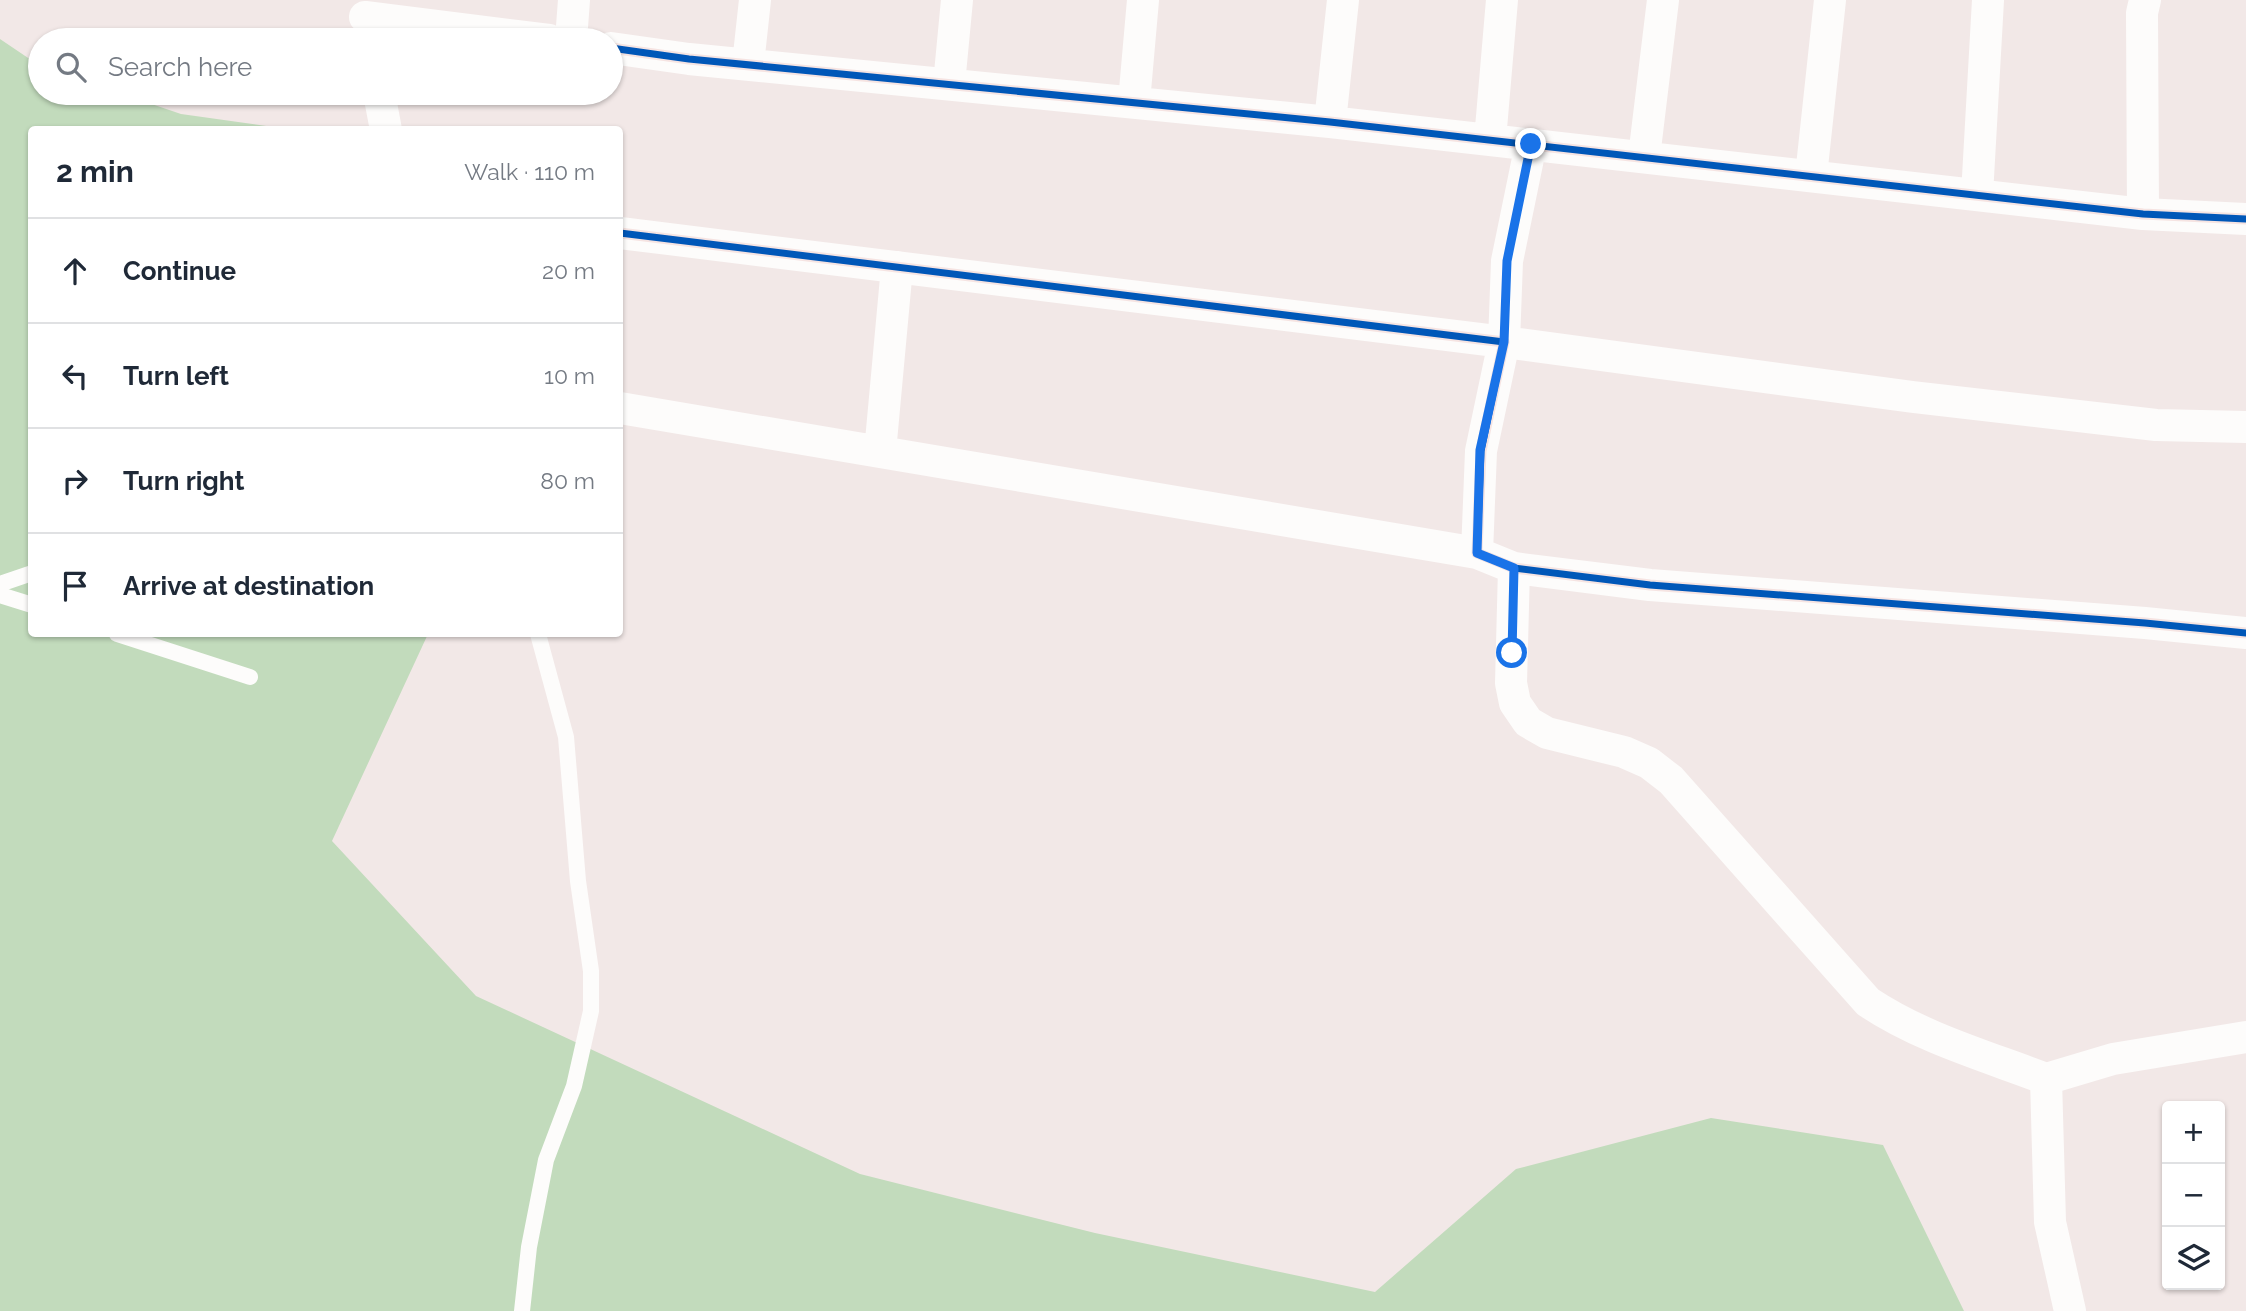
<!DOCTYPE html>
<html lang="en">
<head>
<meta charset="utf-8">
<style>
	body { margin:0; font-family:Raleway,sans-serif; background:#f6f6f7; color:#1f2937 }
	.controls { position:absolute; right:21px; bottom:21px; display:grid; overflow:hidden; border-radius:7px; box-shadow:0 2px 5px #0004 }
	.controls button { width:63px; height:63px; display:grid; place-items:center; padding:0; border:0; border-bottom:2px solid #e0e1e3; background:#fff; color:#1f2937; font:35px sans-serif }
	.stop { position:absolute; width:21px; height:21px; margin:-16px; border:5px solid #1a73e8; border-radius:50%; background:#fff }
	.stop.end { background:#1a73e8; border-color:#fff; box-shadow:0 2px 7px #0008 }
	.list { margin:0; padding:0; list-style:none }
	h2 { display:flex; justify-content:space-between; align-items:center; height:91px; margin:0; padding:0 28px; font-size:30px }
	h2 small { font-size:23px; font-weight:400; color:#747a83 }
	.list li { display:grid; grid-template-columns:46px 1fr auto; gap:21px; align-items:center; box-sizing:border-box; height:105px; padding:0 28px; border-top:2px solid #e0e1e3 }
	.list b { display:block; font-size:26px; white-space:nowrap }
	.list em { font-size:23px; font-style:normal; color:#747a83 }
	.icon { flex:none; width:38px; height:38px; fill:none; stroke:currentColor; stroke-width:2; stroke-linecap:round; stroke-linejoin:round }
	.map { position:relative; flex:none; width:2246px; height:1311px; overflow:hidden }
	.search { position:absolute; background:#fff; box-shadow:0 2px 5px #0004; left:28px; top:28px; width:595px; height:77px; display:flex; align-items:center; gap:18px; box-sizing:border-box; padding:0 24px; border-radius:38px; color:#747a83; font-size:26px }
	.panel { position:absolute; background:#fff; box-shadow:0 2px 5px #0004; left:28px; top:126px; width:595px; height:511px; border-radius:7px }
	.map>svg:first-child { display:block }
</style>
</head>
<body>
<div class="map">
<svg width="2246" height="1311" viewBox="0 0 2246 1311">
	<rect width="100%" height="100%" fill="#f2e8e7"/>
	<path fill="#c2dbbc" d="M 0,39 L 40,66 L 40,93 L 119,93 L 181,114 L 287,129 L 32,130 L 32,634 L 428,634 L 332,841 L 476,996 L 860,1174 L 1095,1233 L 1375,1292 L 1516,1169 L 1711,1118 L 1883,1145 L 1964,1311 L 0,1311 Z"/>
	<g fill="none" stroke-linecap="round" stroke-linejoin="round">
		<path stroke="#fdfcfb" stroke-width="16" d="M 0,584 L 32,573
			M 0,595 L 32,605
			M 117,634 L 250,677
			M 522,1311 L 529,1247 L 546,1160 L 574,1086 L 591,1011 L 591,971 L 578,881 L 566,737 L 538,634"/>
		<path stroke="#fdfcfb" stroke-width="32" d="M 365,17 L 549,40
			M 571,40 L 574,0
			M 611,48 L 689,59 L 1330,122 L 2143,214 L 2246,219
			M 748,64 L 755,0
			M 949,84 L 957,0
			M 379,93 L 386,130
			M 1134,102 L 1143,0
			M 1330,122 L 1343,0
			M 1490,140 L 1502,0
			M 1531,144 L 1507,261 L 1504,342 L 1913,397 L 2156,425 L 2246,427
			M 1644,157 L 1663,0
			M 1811,176 L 1830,0
			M 1977,195 L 1988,0
			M 2143,214 L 2142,13 L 2145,0
			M 620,233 L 1504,342 L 1481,451 L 1477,553 L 1514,568 L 1650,585 L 2145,623 L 2246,633
			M 620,408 L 1477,553
			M 880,452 L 897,267
			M 1514,568 L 1511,683 L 1515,703 L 1528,722 L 1547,733 L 1624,752 L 1649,763 L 1671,780 L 1868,1002 C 1922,1038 1986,1056 2046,1079
			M 2070,1311 L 2050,1222 L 2046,1079 L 2113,1059 L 2246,1037"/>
		<defs>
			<path id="cycleway" d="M 611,48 L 689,59 L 1330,122 L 2143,214 L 2246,219
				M 620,233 L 1504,342 L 1481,451 L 1477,553 L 1514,568 L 1650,585 L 2145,623 L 2246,633"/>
		</defs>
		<use href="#cycleway" stroke="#f6e4e2" stroke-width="11"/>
		<use href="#cycleway" stroke="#0057b8" stroke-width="7"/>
	</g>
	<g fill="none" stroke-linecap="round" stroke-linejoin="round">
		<path stroke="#1a73e8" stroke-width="9" d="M 1512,653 L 1514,568 L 1477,553 L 1480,450 L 1504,342 L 1507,261 L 1531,144"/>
	</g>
</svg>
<div class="controls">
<button>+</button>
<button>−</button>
<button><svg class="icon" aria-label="layers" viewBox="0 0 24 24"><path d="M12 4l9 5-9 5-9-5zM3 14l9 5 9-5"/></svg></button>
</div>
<div class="stop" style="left:1512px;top:653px"></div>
<div class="stop end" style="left:1531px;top:144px"></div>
<div class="search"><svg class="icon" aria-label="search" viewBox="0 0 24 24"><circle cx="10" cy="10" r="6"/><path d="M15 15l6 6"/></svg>Search here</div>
<section class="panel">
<h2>2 min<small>Walk · 110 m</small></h2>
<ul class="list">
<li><svg class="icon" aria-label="ahead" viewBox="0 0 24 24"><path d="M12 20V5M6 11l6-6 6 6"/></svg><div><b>Continue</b></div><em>20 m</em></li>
<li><svg class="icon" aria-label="left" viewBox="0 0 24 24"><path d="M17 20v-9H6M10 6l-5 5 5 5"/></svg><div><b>Turn left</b></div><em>10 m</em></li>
<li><svg class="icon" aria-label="right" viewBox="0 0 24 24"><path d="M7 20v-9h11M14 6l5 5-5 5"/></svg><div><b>Turn right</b></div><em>80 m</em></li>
<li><svg class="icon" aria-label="arrive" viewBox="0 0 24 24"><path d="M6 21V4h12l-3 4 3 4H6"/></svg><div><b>Arrive at destination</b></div></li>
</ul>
</section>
</div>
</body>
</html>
